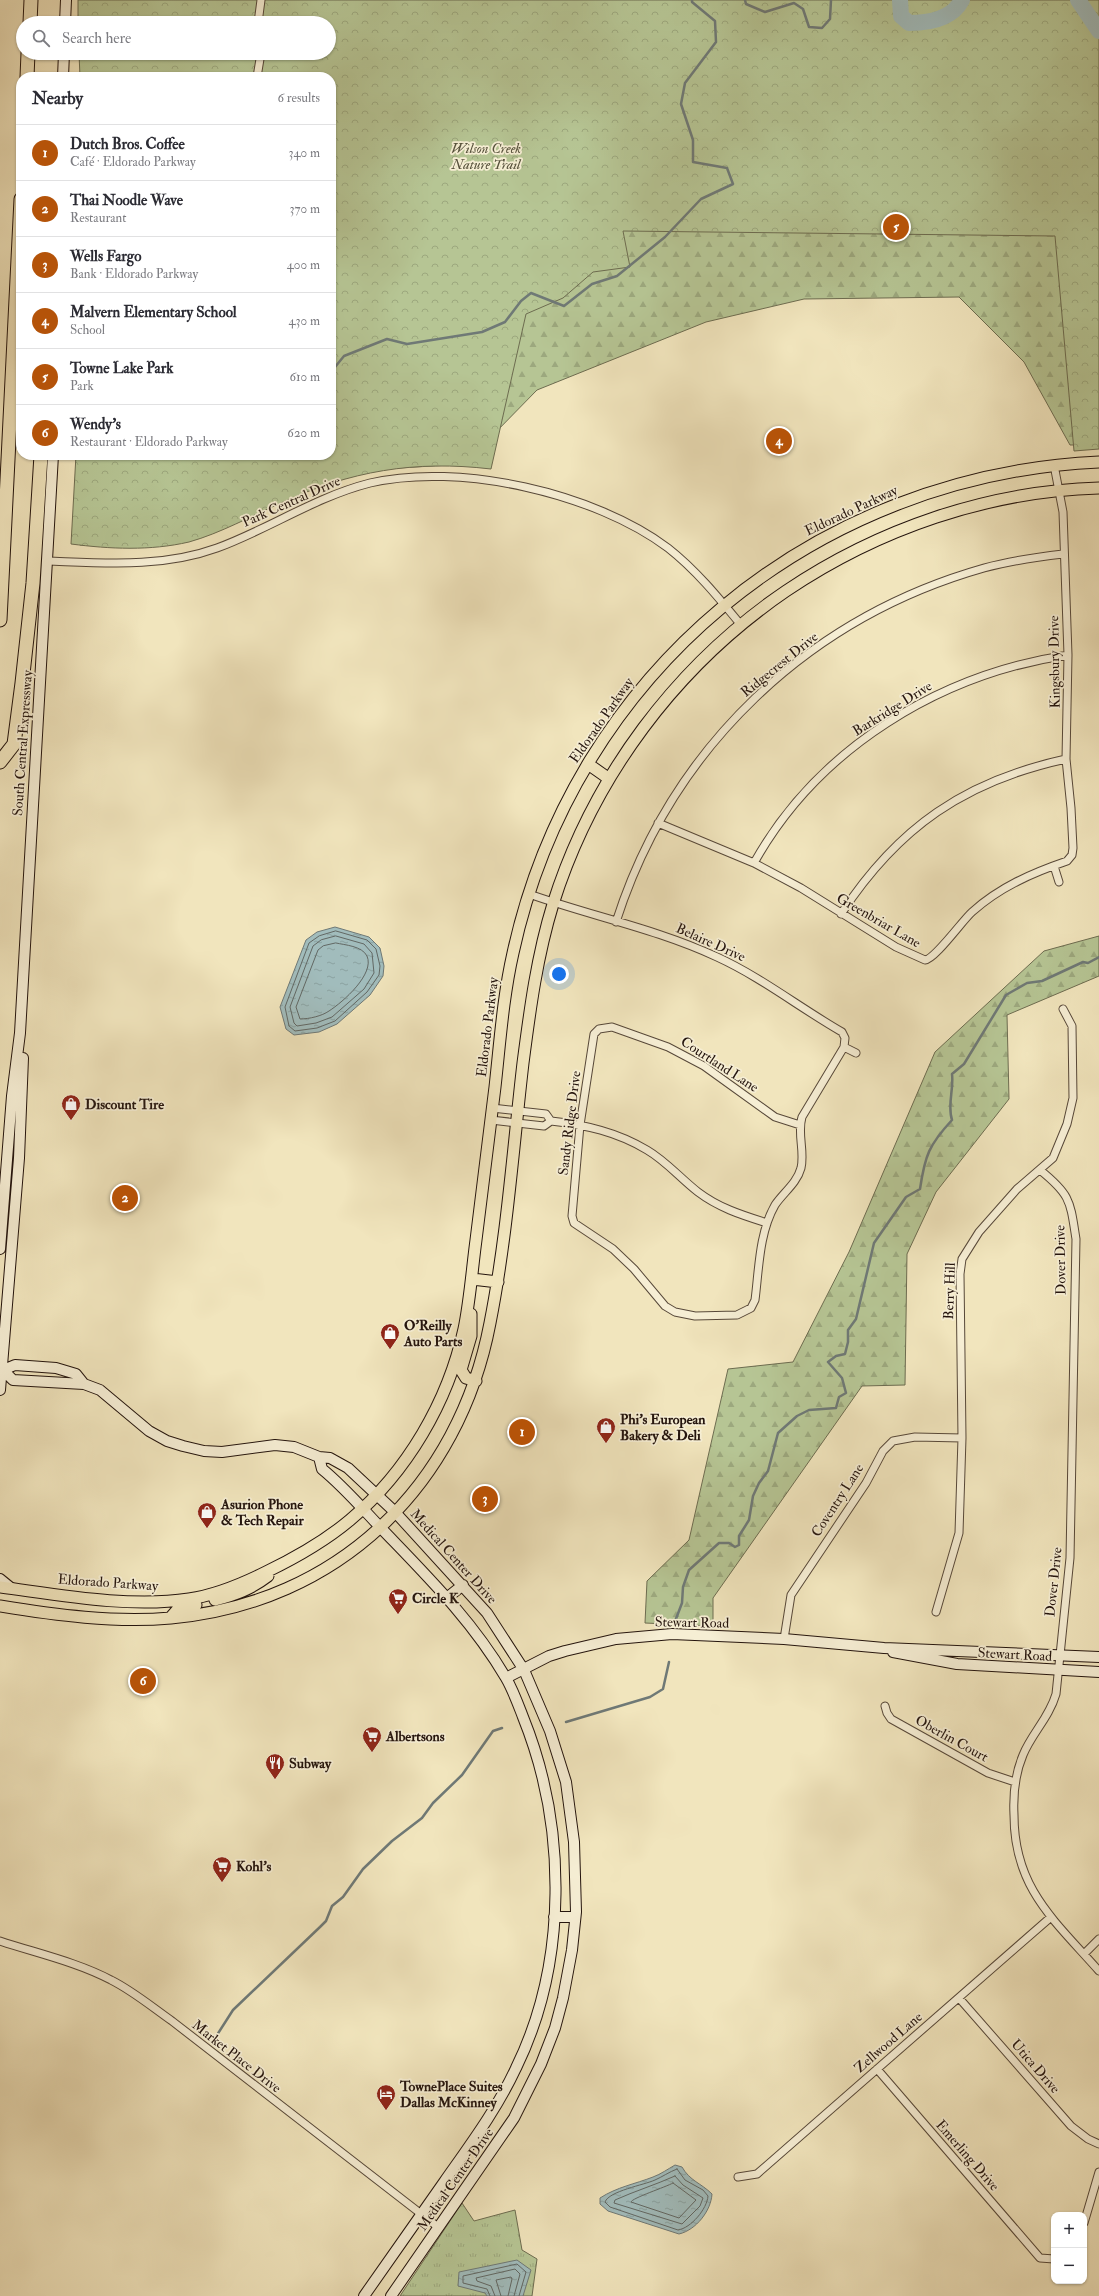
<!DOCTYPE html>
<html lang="en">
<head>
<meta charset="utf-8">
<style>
	body { margin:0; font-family:"IM FELL Double Pica",serif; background:#f2f2f3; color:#2b2b33 }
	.controls { position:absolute; right:12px; bottom:12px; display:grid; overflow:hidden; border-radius:8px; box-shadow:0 1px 3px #0004 }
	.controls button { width:36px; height:36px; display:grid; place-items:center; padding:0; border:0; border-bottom:1px solid #e1e1e2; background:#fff; color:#2b2b33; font:20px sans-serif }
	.you { position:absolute; left:559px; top:974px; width:14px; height:14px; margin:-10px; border:3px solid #fff; border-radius:50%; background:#1a73e8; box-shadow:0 0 0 6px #1a73e833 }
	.badge { display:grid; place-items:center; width:26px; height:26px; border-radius:50%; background:#b45309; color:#fff; font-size:13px; font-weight:700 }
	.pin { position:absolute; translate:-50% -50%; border:2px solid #fff; box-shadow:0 1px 4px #0006 }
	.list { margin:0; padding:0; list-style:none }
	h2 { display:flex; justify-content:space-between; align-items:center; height:52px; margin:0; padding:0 16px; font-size:17px }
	h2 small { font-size:13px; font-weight:400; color:#7c7c81 }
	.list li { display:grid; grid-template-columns:26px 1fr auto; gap:12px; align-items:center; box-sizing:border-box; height:56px; padding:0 16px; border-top:1px solid #e1e1e2 }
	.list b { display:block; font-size:15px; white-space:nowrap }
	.list p { margin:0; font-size:13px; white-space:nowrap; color:#7c7c81 }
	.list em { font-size:13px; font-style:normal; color:#7c7c81 }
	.icon { flex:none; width:22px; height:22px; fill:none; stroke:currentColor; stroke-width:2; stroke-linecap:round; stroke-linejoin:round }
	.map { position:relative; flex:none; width:1099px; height:2296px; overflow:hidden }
	.search { position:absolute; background:#fff; box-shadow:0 1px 3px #0004; left:16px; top:16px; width:320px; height:44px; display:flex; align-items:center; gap:10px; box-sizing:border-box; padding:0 14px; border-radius:22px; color:#7c7c81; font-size:15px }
	.panel { position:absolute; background:#fff; box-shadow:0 1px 3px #0004; left:16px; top:72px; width:320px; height:388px; border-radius:16px }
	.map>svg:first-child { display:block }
</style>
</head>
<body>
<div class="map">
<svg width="1099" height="2296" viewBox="0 0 1099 2296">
	<defs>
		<pattern id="grass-tufts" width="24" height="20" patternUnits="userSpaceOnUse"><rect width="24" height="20" fill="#b6c594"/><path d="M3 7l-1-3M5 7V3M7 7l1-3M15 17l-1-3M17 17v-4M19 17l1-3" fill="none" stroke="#9ca87e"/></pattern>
		<pattern id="forest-firs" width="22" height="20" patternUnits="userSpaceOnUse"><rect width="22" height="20" fill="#b6c594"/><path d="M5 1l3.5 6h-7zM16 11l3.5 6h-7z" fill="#9ca87e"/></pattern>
		<pattern id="park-crowns" width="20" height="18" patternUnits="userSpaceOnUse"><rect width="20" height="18" fill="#b6c594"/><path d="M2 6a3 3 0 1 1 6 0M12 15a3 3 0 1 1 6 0" fill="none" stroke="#9ca87e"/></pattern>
		<pattern id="water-ripples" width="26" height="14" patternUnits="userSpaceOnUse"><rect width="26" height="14" fill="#a1bcbc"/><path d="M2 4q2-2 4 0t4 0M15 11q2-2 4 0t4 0" fill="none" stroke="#8aa1a0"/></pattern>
	</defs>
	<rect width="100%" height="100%" fill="#f1e5bd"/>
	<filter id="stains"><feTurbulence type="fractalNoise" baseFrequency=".005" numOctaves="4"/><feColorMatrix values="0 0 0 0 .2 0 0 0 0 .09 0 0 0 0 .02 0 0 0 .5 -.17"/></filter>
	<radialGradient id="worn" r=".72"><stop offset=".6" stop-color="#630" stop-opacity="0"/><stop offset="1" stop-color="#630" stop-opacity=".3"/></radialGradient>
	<path fill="url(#grass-tufts)" stroke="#6d6c50" d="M 462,2203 L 474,2221 L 515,2210 L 522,2250 L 537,2259 L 532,2296 L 400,2296 Z"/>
	<path fill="url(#forest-firs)" stroke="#6d6c50" d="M 1099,0 L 1099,445 L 1070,445 L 1024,362 L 959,297 L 804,299 L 706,322 L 537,390 L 491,437 L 486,463 L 344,471 L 168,543 L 80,545 L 80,455 L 331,455 L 331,77 L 329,23 Z
		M 1099,936 L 1099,976 L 1007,1015 L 1009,1099 L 936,1192 L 907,1254 L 905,1385 L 862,1386 L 713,1598 L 713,1626 L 645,1623 L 647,1581 L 689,1540 L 728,1369 L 793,1362 L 849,1252 L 935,1052 L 1044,951 Z"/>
	<path fill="url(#park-crowns)" stroke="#6d6c50" d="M 78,0 L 1099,0 L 1099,449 L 1074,451 L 1055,236 L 623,231 L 630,267 L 593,272 L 563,298 L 526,314 L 491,469 C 415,460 350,471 281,503 C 251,516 221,533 189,542 C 150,551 110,549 71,544 L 76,455 L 331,455 L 331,77 L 80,77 L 79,53 L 329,53 L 329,23 L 78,23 Z"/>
	<path fill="url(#water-ripples)" stroke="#6f7976" d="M 335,927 L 369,937 L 380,948 L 384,966 L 383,976 L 370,995 L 337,1024 L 319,1032 L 294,1035 L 286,1029 L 280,1007 L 306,940 L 317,932 Z
		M 675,2165 L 682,2167 C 690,2181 701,2183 712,2194 C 711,2211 696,2230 679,2234 L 608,2211 L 600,2204 L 600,2198 C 617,2187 635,2184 653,2177 C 661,2174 668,2169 675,2165 Z
		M 517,2260 L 531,2270 L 523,2296 L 487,2296 L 485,2293 L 458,2286 L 459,2272 Z"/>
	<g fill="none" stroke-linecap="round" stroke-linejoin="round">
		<path stroke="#626864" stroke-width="1" d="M 336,931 L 367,940 L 376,949 L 380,966 L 379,975 L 367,992 L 335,1021 L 317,1028 L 295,1031 L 289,1026 L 285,1007 L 309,943 L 319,936 Z
			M 336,936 L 364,944 L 372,953 L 374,973 L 364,989 L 332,1017 L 316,1023 L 297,1026 L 294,1023 L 290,1007 L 313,946 L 321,940 Z
			M 336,943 C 345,945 362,946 367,956 C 375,974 343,1002 329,1011 C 322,1016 309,1019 300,1019 L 296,1007 L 318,950 L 323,946 Z
			M 677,2169 L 685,2180 L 703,2190 L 708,2196 C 707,2209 691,2228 678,2230 L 610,2207 L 605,2202 C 609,2191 644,2185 655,2180 C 662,2177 669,2172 677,2169 Z
			M 675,2176 L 683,2185 L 703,2198 L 700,2206 L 682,2224 L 614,2203 L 615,2200 C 635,2191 655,2185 675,2176 Z
			M 673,2183 L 696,2200 L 679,2218 L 631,2202 C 632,2198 666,2187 673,2183 Z
			M 490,2296 L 487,2289 L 463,2283 L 463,2276 L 517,2264 L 526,2272 L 519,2296
			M 495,2296 L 491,2286 L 477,2281 L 476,2278 L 515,2269 L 520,2274 L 514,2296
			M 501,2296 L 496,2280 L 511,2277 L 512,2279 L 508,2296"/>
		<path stroke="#6f7976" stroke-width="2.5" d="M 745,0 L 746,4 L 765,12 L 794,3 L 803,9 L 809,27 L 822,28 L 830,19 L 831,0
			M 331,372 L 344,356 L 387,339 L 407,344 L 482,332 L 505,322 L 521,301 L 531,293 L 564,306 L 592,284 L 617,276 L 665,237 L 701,199 L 733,184 L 727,168 L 693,162 L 693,140 L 681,104 L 685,83 L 716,42 L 715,21 L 692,2 L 692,0
			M 12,447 L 21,447
			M 116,455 C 130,460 140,460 154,455
			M 674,1624 L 682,1603 L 683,1587 L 689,1570 L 719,1543 L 729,1543 L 735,1547 L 739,1545 L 739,1536 L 749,1520 L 753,1496 L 759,1483 L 768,1471 L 778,1433 L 797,1416 L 809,1410 L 836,1408 L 839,1397 L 846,1393 L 842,1378 L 828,1362 L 836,1356 L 845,1354 L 848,1342 L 848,1330 L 856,1319 L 874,1243 L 906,1197 L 920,1189 C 925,1155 929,1145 952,1120 C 947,1105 954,1090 952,1074 L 964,1064 L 1006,995 L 1027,983 L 1042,981 L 1083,962 L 1088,963 L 1099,957
			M 566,1722 L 650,1697 L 663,1689 L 669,1662
			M 217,2035 L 233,2010 L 320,1927 L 326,1921 L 332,1906 L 343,1897 L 363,1869 L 392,1841 L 422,1818 L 433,1803 L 462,1775 L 493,1731 L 502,1728"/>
		<path stroke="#a1bcbc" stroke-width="16" d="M 900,0 L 901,16 L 909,23 C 929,23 952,19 962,0
			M 1078,0 L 1099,31"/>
		<defs>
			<path id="street" d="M 258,23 L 261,0
				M 257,77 L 261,53
				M 47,561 C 104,563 162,568 217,548 C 269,529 315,497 370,483 C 459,462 595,493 668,548 C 696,570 718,597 741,625
				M 658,823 L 754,863 L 801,888 L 896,947 L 925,960 C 935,959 962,921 972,912 C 1000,887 1032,873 1067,861 L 1072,855 L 1073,848 L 1071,808 L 1066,759 L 1068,655 L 1063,512 L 1054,465
				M 754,863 C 818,748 940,674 1068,655
				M 1054,866 L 1059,882
				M 529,894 C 591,916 657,929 717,957 C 761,977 800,1008 842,1032 L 845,1038 L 844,1047 L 802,1117 C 797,1134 805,1151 801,1168 C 797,1183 783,1193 775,1205 C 759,1233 759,1269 755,1300 L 751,1308 L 737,1315 L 695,1316 L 675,1312 L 665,1306 L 634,1269 L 613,1249 L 574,1223 L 572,1216 L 580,1125 L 594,1034 L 599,1029 L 612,1027 L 668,1047 L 704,1066 L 775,1117 L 800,1125
				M 841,914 C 898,827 965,781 1066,759
				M 616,922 C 672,747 808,618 984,568 C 1010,561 1037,557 1063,554
				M 844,1047 L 856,1053
				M 491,1120 L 544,1126 L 551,1121 L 546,1114 L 492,1108
				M 551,1121 C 586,1125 617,1132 647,1150 C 666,1161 680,1178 698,1192 C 719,1208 742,1215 767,1223
				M 1040,1170 C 1071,1195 1070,1201 1076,1239 L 1070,1558 L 1056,1694 C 1049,1718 1032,1733 1023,1755 C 1015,1774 1013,1795 1014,1815 C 1014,1888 1054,1920 1099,1971
				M 936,1612 L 959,1533 L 962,1438 L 960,1274 L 962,1259 L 979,1232 L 1017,1189 L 1053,1158 L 1067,1124 L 1073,1098 L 1072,1026 L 1063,1009
				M 784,1639 L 791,1595 L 866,1483 L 883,1451 L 893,1441 L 915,1437 L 962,1438
				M 885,1706 L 887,1713 L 891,1719 L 988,1773 L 1015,1782
				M 0,1941 C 36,1953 77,1962 111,1980 C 133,1991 152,2007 172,2021 L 438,2227
				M 1084,1954 L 1099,1939
				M 959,1998 L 1071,2126 L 1088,2139 L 1099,2144
				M 877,2069 L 1040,2258 L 1054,2259
				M 738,2177 L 757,2174 L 1051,1917
				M 1084,2223 L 1099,2172"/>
			<path id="secondary" d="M 65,23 L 66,0
				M 63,77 L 64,53
				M 0,1249 L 12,1096 L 20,1033 L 53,455
				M 84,1384 L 76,1374 L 56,1368 L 15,1365 L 3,1370 L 13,1380 L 84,1384 L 100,1390 L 149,1431 L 167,1441 L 183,1446 L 204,1451 L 222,1452 L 275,1445 L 294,1447 L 319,1457 L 330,1458 L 348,1468 L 395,1512 L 487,1613 L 524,1670 L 550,1731 L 566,1782 L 574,1842 L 576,1912 L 572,1950 L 563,1998 L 555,2028 L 541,2064 L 514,2118 L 391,2296
				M 0,1390 L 19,1158 L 23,1058
				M 319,1457 L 322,1469 C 343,1486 361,1507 380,1527 C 426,1575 472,1620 506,1678 C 513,1690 518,1704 523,1717 C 567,1826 568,1962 516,2068 C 497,2109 470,2145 444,2182 C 417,2220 391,2258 364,2296
				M 0,1579 L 11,1588
				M 448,1597 L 463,1585
				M 893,1652 L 957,1664 L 1099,1672
				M 506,1678 L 549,1656 L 565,1651 L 616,1639 L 672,1634 L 784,1639 L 884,1648 L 1099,1657
				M 554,1917 L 575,1917"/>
			<path id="primary" d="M 588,764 L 608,778
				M 472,1279 L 498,1282
				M 471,1314 L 471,1336 L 461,1370 L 466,1378 L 476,1381
				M 0,1587 C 60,1595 129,1608 189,1599 C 216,1595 242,1584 266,1572 C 295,1558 325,1541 350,1520 C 407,1472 448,1402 464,1329 C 470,1300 472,1270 476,1240 C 482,1189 489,1138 495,1087 C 500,1042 503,997 513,953 C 574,673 814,475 1099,462
				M 215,1600 C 235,1595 251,1589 268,1576
				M 0,1606 C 55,1615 114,1623 171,1618 C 338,1603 459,1486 490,1323 C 507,1237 513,1149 523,1063 C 530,1009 537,956 553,904 C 593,777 676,666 786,591 C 878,529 988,491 1099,488
				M 170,1618 L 177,1610 L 196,1605"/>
			<path id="highway" d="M 30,23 L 31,0
				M 27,77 L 28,53
				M 0,620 L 21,199
				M 0,762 L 14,744 L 22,683 L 33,583 L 41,455"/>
		</defs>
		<use href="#street" stroke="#574839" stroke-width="9"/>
		<use href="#secondary" stroke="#24140d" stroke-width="12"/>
		<use href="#primary" stroke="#24140d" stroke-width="13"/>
		<use href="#highway" stroke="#24140d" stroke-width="15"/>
		<use href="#street" stroke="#f6eed4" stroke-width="7"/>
		<use href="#secondary" stroke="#f6eed4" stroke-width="10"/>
		<use href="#primary" stroke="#f1e5bd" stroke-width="11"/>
		<use href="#highway" stroke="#f1e5bd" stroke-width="13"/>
	</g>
	<defs>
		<symbol id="shop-pin" viewBox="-11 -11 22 30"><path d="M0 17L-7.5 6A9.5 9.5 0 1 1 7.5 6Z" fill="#8f2418" stroke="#f6eed4"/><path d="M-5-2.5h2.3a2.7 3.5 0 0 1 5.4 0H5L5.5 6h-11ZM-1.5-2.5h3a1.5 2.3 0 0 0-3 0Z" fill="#fff"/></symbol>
		<symbol id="supermarket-pin" viewBox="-11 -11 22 30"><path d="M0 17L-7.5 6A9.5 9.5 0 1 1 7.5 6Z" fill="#8f2418" stroke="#f6eed4"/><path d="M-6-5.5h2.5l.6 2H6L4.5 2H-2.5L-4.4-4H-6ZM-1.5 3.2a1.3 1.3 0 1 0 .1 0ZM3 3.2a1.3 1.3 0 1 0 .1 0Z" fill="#fff"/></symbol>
		<symbol id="restaurant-pin" viewBox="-11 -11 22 30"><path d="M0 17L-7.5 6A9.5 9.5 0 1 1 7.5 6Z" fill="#8f2418" stroke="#f6eed4"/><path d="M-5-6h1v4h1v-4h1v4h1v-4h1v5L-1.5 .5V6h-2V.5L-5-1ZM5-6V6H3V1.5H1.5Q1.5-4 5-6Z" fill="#fff"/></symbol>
		<symbol id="hotel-pin" viewBox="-11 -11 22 30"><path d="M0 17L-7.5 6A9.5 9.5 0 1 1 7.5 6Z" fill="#8f2418" stroke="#f6eed4"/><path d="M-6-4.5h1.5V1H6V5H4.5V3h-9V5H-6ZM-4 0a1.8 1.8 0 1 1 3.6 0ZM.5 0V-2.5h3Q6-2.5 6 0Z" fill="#fff"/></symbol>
	</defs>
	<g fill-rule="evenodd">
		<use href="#shop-pin" x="60" y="1093" width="22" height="30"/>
		<use href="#shop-pin" x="379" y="1322" width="22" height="30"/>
		<use href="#shop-pin" x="595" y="1416" width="22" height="30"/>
		<use href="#shop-pin" x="196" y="1501" width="22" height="30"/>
		<use href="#supermarket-pin" x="387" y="1587" width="22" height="30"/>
		<use href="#supermarket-pin" x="361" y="1725" width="22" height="30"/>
		<use href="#restaurant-pin" x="264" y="1752" width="22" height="30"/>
		<use href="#supermarket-pin" x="211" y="1855" width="22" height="30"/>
		<use href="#hotel-pin" x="375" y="2083" width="22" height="30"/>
	</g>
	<g text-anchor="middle" stroke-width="3.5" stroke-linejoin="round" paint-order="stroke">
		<g font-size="14" font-style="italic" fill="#57523c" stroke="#f6eed4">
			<text x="486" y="153">Wilson Creek<tspan x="486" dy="16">Nature Trail</tspan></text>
		</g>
		<g font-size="14" fill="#24140d" stroke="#f6eed4">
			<text transform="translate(291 501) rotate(-24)" y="5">Park Central Drive</text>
			<text transform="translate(851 510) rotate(-25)" y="5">Eldorado Parkway</text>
			<text transform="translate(1054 662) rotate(-91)" y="5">Kingsbury Drive</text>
			<text transform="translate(779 664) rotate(-39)" y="5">Ridgecrest Drive</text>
			<text transform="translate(892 708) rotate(-32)" y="5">Barkridge Drive</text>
			<text transform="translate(601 720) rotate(-55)" y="5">Eldorado Parkway</text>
			<text transform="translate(22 743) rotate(-86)" y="5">South Central Expressway</text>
			<text transform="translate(879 920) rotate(30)" y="5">Greenbriar Lane</text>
			<text transform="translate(711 942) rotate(24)" y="5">Belaire Drive</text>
			<text transform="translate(487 1027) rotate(-83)" y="5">Eldorado Parkway</text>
			<text transform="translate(720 1064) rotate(33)" y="5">Courtland Lane</text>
			<text transform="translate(569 1123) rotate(-83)" y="5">Sandy Ridge Drive</text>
			<text transform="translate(1060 1260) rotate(-91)" y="5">Dover Drive</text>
			<text transform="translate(949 1291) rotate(-88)" y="5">Berry Hill</text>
			<text transform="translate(837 1500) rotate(-57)" y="5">Coventry Lane</text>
			<text transform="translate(454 1556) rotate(48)" y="5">Medical Center Drive</text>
			<text transform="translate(108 1582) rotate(4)" y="5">Eldorado Parkway</text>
			<text transform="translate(1053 1582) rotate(-84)" y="5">Dover Drive</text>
			<text transform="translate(692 1622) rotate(1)" y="5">Stewart Road</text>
			<text transform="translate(1015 1654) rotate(3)" y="5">Stewart Road</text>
			<text transform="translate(952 1738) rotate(29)" y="5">Oberlin Court</text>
			<text transform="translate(888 2042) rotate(-41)" y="5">Zellwood Lane</text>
			<text transform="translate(237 2056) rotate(38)" y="5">Market Place Drive</text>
			<text transform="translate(1036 2066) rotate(49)" y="5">Utica Drive</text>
			<text transform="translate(968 2155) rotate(49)" y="5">Emerling Drive</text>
			<text transform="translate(455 2179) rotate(-55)" y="5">Medical Center Drive</text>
		</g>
		<g font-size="14" font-weight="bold" fill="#24140d" stroke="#f6eed4" text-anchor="start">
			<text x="85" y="1109">Discount Tire</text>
			<text x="404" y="1330">O'Reilly<tspan x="404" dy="16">Auto Parts</tspan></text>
			<text x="620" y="1424">Phi's European<tspan x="620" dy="16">Bakery &amp; Deli</tspan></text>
			<text x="221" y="1509">Asurion Phone<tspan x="221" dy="16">&amp; Tech Repair</tspan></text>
			<text x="412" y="1603">Circle K</text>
			<text x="386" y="1741">Albertsons</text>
			<text x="289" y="1768">Subway</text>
			<text x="236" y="1871">Kohl's</text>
			<text x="400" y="2091">TownePlace Suites<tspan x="400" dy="16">Dallas McKinney</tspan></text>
		</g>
	</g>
	<rect width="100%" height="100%" filter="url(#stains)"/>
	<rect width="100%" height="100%" fill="url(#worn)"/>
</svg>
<div class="controls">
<button>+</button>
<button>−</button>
</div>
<div class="you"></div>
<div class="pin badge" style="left:522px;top:1432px">1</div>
<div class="pin badge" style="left:125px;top:1198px">2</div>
<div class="pin badge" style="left:485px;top:1499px">3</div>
<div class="pin badge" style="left:779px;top:441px">4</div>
<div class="pin badge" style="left:896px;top:227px">5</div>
<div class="pin badge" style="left:143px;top:1681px">6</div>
<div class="search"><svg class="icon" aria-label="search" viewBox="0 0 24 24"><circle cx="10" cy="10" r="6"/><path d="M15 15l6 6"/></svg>Search here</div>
<section class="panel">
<h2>Nearby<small>6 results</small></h2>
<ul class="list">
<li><span class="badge">1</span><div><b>Dutch Bros. Coffee</b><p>Café · Eldorado Parkway</p></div><em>340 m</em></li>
<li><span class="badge">2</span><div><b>Thai Noodle Wave</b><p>Restaurant</p></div><em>370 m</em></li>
<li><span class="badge">3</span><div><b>Wells Fargo</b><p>Bank · Eldorado Parkway</p></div><em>400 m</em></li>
<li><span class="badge">4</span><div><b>Malvern Elementary School</b><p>School</p></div><em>430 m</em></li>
<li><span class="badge">5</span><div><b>Towne Lake Park</b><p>Park</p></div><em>610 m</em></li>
<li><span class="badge">6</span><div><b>Wendy's</b><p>Restaurant · Eldorado Parkway</p></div><em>620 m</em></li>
</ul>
</section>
</div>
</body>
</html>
